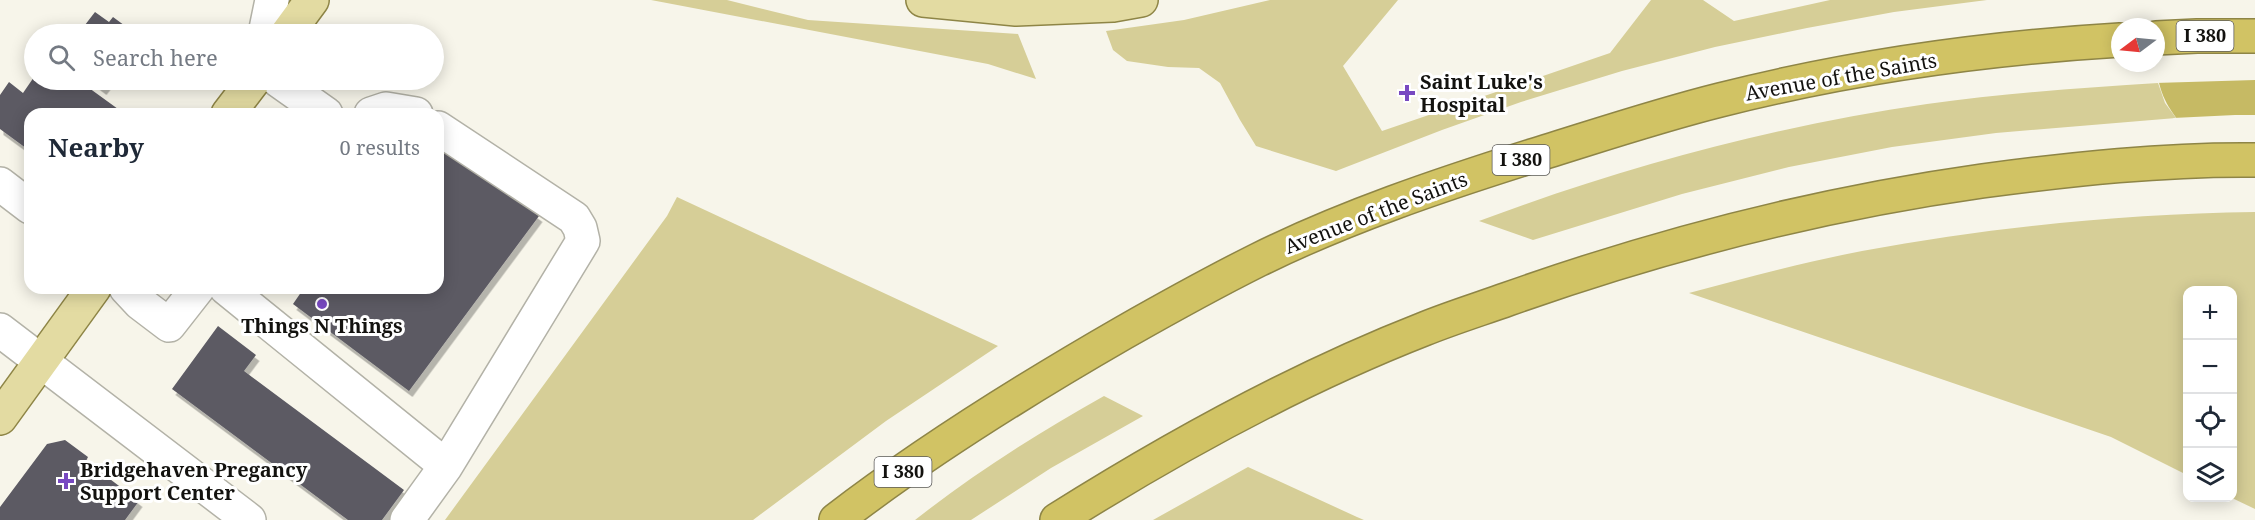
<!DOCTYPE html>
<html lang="en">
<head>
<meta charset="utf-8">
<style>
	body { margin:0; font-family:"Noto Serif",serif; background:#f6f6f7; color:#1f2937 }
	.controls { position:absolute; right:18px; bottom:18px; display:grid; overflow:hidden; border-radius:12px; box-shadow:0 3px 15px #0003 }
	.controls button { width:54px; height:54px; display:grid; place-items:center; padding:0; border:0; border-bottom:2px solid #e0e1e3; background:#fff; color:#1f2937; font:30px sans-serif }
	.compass { position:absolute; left:2111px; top:18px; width:54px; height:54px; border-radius:50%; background:#fff; box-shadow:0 3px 15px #0003; rotate:254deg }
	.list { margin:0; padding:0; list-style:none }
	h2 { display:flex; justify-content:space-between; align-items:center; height:78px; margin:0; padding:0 24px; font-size:26px }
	h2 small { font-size:20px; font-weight:400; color:#747a83 }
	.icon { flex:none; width:33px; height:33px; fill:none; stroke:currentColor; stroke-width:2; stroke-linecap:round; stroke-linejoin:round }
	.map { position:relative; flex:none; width:2255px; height:520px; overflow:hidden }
	.search { position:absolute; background:#fff; box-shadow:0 3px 15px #0003; left:24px; top:24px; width:420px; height:66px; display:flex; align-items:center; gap:15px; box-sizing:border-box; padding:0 21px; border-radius:33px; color:#747a83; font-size:22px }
	.panel { position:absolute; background:#fff; box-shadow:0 3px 15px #0003; left:24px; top:108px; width:420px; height:186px; border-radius:18px }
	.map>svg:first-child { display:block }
</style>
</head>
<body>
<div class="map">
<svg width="2255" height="520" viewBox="0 0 2255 520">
	<defs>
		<filter id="shadow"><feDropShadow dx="3.5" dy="6" stdDeviation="0" flood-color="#0004"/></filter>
	</defs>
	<rect width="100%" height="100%" fill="#f7f5ea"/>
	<path fill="#d6ce97" d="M 651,0 L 727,0 L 808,20 L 1018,34 L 1036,79 L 988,64 Z
		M 1270,0 L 1398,0 L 1343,66 L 1382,131 L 1610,53 L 1651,0 L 1703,0 L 1734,21 L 1830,0 L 1987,0 L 1894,12 L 1807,28 L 1715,47 L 1622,71 L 1521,102 L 1442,130 L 1336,171 L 1256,146 L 1240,120 L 1220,83 L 1199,68 L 1168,67 L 1127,61 L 1113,50 L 1106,31 L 1184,20 Z
		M 2158,83 L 2165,103 L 2176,118 L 1996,133 L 1892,147 L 1789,167 L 1682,194 L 1533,240 L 1479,221 C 1623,167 1775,126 1927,104 C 2004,93 2081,88 2158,83 Z
		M 677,197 L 998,346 L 886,421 L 753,520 L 445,520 L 667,216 Z
		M 2255,212 L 2255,509 L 2232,498 L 2232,290 L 2188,290 L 2187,475 L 2111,437 L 1689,293 C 1746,278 1804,262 1862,251 C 1992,227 2123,214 2255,212 Z
		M 1104,396 L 1143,416 L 1051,468 L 971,520 L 915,520 C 975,473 1038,433 1104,396 Z
		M 1248,467 L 1357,517 L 1364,520 L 1153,520 Z"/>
	<path fill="#c6ba64" d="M 2255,0 L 2255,138 L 2182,125 C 2165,105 2158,89 2156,63 Z"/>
	<path fill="#f7f5ea" d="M 2141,0 L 2255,0 L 2255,80 L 2155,83 L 2151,63 L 2156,63 L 2156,27 L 2145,27 Z
		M 2235,115 L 2255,115 L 2255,141 L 2224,142 L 2199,137 L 2180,127 L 2173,118 Z"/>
	<path fill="#5c5a63" filter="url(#shadow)" d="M 95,12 L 109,22 L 113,17 L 136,34 L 78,34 Z
		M 34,77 L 34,80 L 78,80 L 118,109 L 114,114 L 30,114 L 30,151 L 0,129 L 0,95 L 9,82 L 23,93 Z
		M 91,80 L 110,80 L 103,89 Z
		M 438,141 L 539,216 L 409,391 L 293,304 L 304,288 L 438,288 Z
		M 218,326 L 256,355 L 244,371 L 404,490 L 382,520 L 348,520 L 172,389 Z
		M 65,440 L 88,457 L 86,461 L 139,501 L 125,520 L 0,520 L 0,507 L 47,444 Z"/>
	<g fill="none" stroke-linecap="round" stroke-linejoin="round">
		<defs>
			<path id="minor" d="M 265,34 L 272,0
				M 278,80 L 326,114
				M 371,114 L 386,109 L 416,114
				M 438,128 L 574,218 L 580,228 L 583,241 L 446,466
				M 0,184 L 30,207
				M 126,288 L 140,303 L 169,325 L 198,288
				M 226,288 L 446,466 L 407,520
				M 0,330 L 249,520"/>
			<path id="major" d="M 923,0 L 1016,9 L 1113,5 L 1141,0
				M 287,34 L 312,0
				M 228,114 L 254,80
				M 0,418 L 94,288"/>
			<path id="highway" d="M 2156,38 L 2197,36 L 2255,36
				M 836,520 C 927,450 1024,390 1123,333 C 1167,308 1212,283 1258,260 C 1345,217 1440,185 1532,156 C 1594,137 1656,116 1720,100 C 1850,67 1986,48 2120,40
				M 1057,520 C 1173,447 1296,379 1424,329 C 1451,318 1480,309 1508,299 C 1663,244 1819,204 1982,181 C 2073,169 2164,159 2255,160"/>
		</defs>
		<use href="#minor" stroke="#b3b2a7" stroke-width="36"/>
		<use href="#major" stroke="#8e8546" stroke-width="36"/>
		<use href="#highway" stroke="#8e8546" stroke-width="36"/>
		<use href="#minor" stroke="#fff" stroke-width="33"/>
		<use href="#major" stroke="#e3dba2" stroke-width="33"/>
		<use href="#highway" stroke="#d1c364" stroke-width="33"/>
	</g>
	<g fill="#7849c1" stroke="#fff" stroke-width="2">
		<path d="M1404 84h6v6h6v6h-6v6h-6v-6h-6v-6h6z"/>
		<circle cx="322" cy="304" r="6"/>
		<path d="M63 472h6v6h6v6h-6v6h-6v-6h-6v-6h6z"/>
	</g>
	<g text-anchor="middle" stroke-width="6" stroke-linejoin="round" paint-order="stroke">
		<g fill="#fff" stroke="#5a5957" stroke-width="1.5">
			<rect x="2176.5" y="21" width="57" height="30" rx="4.5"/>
			<rect x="1492.5" y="145" width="57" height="30" rx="4.5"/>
			<rect x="874.5" y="457" width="57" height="30" rx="4.5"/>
		</g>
		<g font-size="18" font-weight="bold" fill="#13120f">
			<text x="2205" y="42">I 380</text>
			<text x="1521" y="166">I 380</text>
			<text x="903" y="478">I 380</text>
		</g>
		<g font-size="20" fill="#13120f" stroke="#fff">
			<text transform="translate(1841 77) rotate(-10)" y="7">Avenue of the Saints</text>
			<text transform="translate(1376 213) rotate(-21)" y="7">Avenue of the Saints</text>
		</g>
		<g font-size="20" font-weight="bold" fill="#13120f" stroke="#fff" text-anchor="start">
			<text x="1420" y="89">Saint Luke's<tspan x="1420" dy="23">Hospital</tspan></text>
			<text x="322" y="333" text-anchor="middle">Things N Things</text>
			<text x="80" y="477">Bridgehaven Pregancy<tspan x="80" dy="23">Support Center</tspan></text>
		</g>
	</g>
</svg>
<div class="controls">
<button>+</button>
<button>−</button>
<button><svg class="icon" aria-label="locate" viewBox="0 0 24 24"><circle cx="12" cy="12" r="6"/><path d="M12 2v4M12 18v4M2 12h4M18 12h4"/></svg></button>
<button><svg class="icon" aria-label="layers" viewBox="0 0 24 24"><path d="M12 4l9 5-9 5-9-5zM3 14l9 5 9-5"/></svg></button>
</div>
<svg class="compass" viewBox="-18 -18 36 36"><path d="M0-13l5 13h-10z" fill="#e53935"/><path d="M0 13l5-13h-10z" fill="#747a83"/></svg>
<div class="search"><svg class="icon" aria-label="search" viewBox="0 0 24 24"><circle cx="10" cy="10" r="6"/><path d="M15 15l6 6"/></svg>Search here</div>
<section class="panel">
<h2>Nearby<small>0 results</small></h2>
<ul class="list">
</ul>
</section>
</div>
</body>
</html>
